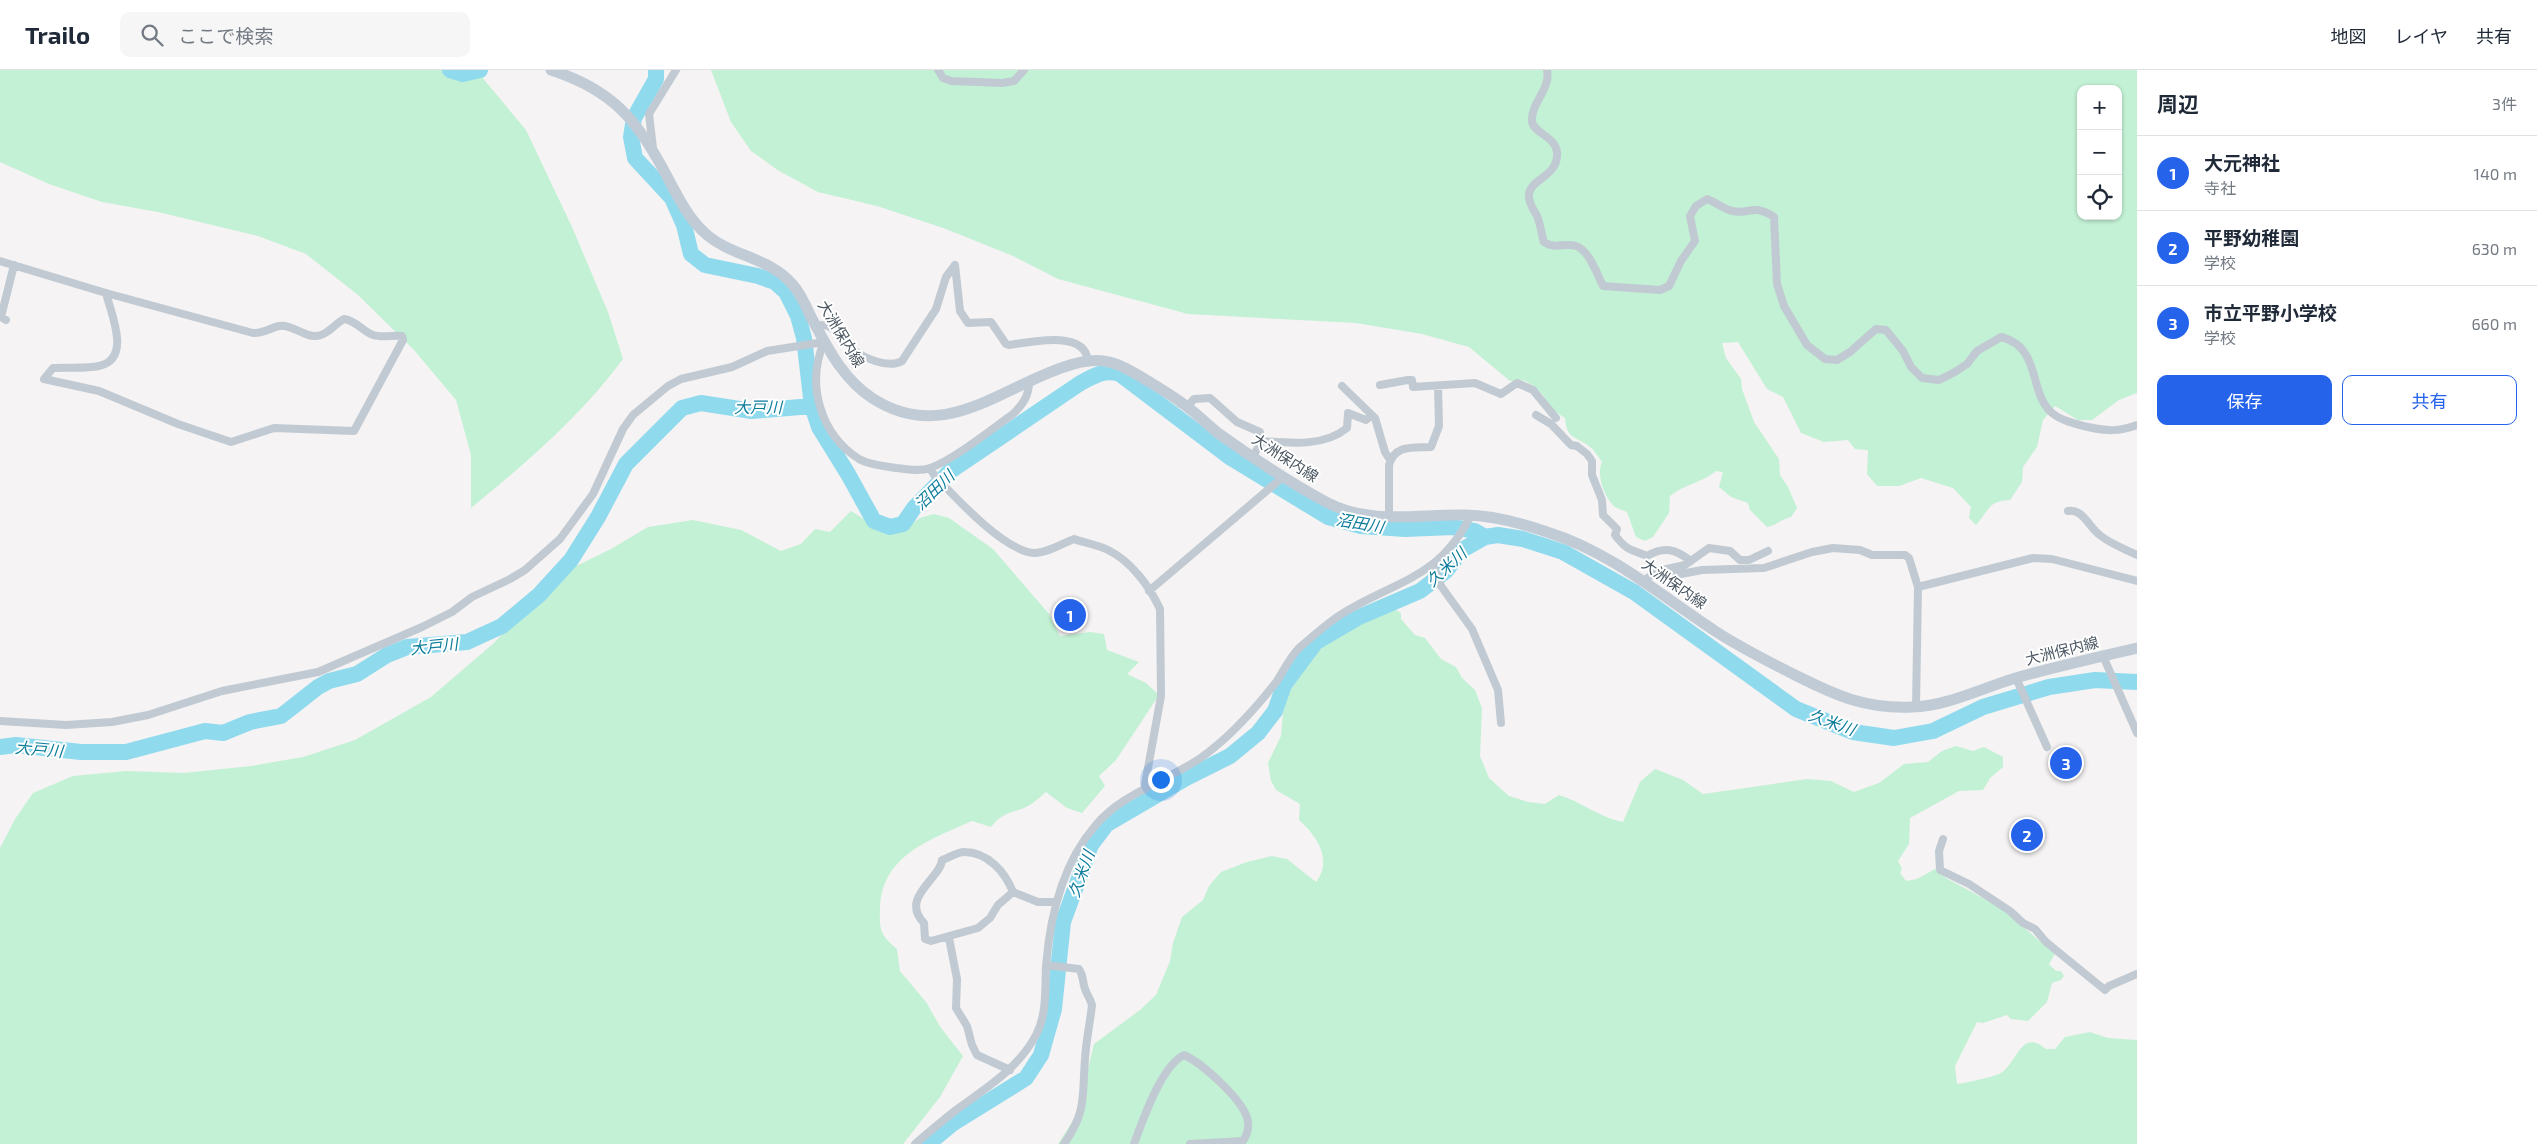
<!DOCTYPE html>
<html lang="ja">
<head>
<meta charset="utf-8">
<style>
	body { margin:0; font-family:"Exo 2","Noto Sans JP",sans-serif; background:#f6f6f7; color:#1f2937 }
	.controls { position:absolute; right:15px; top:15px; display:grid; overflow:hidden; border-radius:10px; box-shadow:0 1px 4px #0004 }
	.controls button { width:45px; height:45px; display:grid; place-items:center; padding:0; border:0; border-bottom:1px solid #e0e1e3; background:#fff; color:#1f2937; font:25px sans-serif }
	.you { position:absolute; left:1160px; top:709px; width:18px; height:18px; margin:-12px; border:4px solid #fff; border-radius:50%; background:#1a73e8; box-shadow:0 0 0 8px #1a73e833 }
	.badge { display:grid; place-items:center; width:32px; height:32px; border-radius:50%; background:#2563eb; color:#fff; font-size:16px; font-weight:700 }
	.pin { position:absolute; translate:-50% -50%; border:2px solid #fff; box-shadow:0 1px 5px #0006 }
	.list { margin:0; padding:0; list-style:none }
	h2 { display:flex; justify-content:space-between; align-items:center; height:65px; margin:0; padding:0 20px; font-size:21px }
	h2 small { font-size:16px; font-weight:400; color:#747a83 }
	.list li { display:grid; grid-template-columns:32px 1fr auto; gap:15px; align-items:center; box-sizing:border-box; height:75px; padding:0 20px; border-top:1px solid #e0e1e3 }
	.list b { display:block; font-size:19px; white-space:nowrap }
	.list p { margin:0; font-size:16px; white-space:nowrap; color:#747a83 }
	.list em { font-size:16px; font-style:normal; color:#747a83 }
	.actions { display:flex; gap:10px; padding:15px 20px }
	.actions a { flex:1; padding:11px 0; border:1px solid #2563eb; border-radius:10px; text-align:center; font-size:18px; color:#2563eb }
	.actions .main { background:#2563eb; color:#fff }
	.icon { flex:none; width:28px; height:28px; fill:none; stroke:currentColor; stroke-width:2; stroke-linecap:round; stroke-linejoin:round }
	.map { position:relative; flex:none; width:2137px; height:1074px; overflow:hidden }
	header { display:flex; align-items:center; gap:30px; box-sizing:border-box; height:70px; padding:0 25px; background:#fff; border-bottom:1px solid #e0e1e3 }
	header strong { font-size:24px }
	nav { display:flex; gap:28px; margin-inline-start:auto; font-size:18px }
	.search { width:350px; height:45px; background:#f6f6f7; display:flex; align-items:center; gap:12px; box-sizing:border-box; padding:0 18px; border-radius:10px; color:#747a83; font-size:19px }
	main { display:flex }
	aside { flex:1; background:#fff }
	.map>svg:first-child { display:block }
</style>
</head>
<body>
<header>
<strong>Trailo</strong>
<div class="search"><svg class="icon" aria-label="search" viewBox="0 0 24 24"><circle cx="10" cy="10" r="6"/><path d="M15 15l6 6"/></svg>ここで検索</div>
<nav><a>地図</a><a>レイヤ</a><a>共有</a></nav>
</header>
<main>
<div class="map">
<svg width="2137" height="1074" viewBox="0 0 2137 1074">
	<rect width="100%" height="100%" fill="#f5f3f3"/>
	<path fill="#c3f1d5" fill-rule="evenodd" d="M 0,0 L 476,0 L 526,60 L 572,157 L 608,242 L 623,289 C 580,347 526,393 471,438 L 471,385 L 456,330 L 414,280 L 358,225 L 306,184 L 258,166 L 158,142 L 102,132 L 49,114 L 0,92 Z
		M 711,0 L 2137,0 L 2137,323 L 2119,330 L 2092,350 L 2078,350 L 2055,336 L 2043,350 L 2037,377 L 2023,397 L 2022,412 L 2010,430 C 1987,431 1989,441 1976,455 L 1969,448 L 1971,437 L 1953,418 L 1921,408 L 1899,416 L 1877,416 L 1867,404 L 1868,380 L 1855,379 L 1848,370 L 1824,372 L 1801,363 L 1783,327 L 1767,319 L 1738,272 L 1722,273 L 1726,288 L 1741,309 L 1742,319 L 1754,352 L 1779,389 L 1780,405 L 1788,417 L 1797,438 L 1791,447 C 1781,449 1777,455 1767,457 L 1750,440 L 1748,433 L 1731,427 L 1719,417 L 1723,402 L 1716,401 C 1702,413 1684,414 1670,426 L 1669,443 L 1653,467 L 1645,471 L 1636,467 L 1627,442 C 1623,440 1618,439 1615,437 C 1604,427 1596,405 1602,392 C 1597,385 1593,378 1586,374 C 1571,365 1567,367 1565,348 L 1548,337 L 1544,326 L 1534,316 L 1523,310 L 1510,311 L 1469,277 L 1422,264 L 1356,253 L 1188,244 L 1058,209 L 1013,186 L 946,159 L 877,136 L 818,122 L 779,101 L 751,81 L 731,52 ZM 2081,19 L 2118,19 L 2118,146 L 2081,146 Z
		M 851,441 L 882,460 L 904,459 L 920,448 L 934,444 L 949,448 L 993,479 L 1049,544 L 1060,566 L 1090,562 L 1104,564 L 1107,580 L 1139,592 L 1127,604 L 1146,613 L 1159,625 L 1116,690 L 1099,706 L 1105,716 L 1082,743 L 1067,738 L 1046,722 C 1040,727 1033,734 1026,737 C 1010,744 1003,742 991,757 L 972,751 C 930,770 881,785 880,840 C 879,860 881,866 897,879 L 900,901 L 926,932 L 941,958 L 963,986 L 940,1027 L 903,1074 L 0,1074 L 0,778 L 15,749 L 33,723 L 73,706 L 126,701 L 184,703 L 251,696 L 303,687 L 355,670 L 431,627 L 495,572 L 532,530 L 564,502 L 611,479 L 648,457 L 693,450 L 741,460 L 781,481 L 801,474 L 815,459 L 830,462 Z
		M 1394,539 L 1401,543 L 1401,549 L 1415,565 L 1425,568 L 1441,589 L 1456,597 L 1462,608 L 1475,620 L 1482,638 L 1480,686 L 1489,708 L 1509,726 L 1528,732 L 1545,734 L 1559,725 C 1582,732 1600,748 1623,752 L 1640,712 L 1655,699 L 1683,710 L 1703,724 L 1807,709 L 1831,711 L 1854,722 L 1879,713 L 1904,694 L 1928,692 L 1942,681 L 1956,676 L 1973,681 L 1984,677 L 2003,687 L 2003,697 L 1990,708 L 1983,720 L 1959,721 L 1910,748 L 1909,774 L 1898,791 L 1902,799 L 1900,803 L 1906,811 L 1917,809 L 1935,799 L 1946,808 L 2001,838 L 2055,884 L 2049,894 L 2056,901 L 2061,901 L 2064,906 L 2061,910 L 2052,913 L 2047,932 L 2028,951 L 2011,949 L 2007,945 L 1983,953 L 1977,952 L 1955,996 L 1957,1014 C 1966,1013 1992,1007 1999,1004 C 2018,994 2020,957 2046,979 L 2055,979 L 2065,967 L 2090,962 L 2108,968 L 2137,970 L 2137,1074 L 1058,1074 L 1077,1044 L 1094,974 L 1140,940 L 1156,925 L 1170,891 L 1173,873 L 1182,847 L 1203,830 L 1209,816 L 1221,802 L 1247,792 L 1272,786 L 1287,789 L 1316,812 C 1333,790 1317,766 1299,750 L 1300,734 L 1276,720 L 1271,711 L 1268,693 L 1281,666 L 1283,642 L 1288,621 C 1296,616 1297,607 1303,599 C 1313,587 1324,572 1337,562 C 1355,550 1376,550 1394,539 Z"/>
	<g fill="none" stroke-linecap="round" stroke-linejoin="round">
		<path stroke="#90daee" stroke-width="16" d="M 450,0 L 463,4 L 480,0
			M 656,0 L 656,9 L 634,48 L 631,67 L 635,88 L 672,128 L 684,155 L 691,184 L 705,195 L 758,206 L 775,212 L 786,222 L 798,246 L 804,268 L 812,336 L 819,357 L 848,404 L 874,451 L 890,457 L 903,454 L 914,438 L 949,402 L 1079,314 C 1093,306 1104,299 1120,304 L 1231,388 L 1328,447 L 1361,456 L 1405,459 L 1453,457 L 1475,461 L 1485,467
			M 0,677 L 16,675 L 81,682 L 126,682 L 205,661 L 223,663 L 250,652 L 281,646 L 318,617 L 329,611 L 357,604 L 387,585 L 407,577 L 467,572 L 502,556 L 539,525 L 571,490 L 598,447 L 626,394 L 682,338 L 701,333 L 752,341 L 812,336
			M 928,1074 L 952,1054 L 1026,1008 L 1041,985 L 1054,939 L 1063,852 L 1091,775 L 1107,754 L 1186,708 L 1230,686 L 1258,663 L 1275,641 L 1284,615 L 1316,572 L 1357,548 L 1420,521 L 1446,501 L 1462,480 L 1485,467 L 1498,465 L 1523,469 L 1563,482 L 1634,522 L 1796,639 L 1853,662 L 1894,668 L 1933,661 L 1983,637 L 2049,617 L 2095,610 L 2137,612"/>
		<path stroke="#c1cad2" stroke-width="8" d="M 938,0 L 943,8 L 951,11 L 1002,13 L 1014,11 L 1024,0
			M 1547,0 C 1551,20 1531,32 1532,51 C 1532,62 1556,67 1557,82 C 1559,107 1530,108 1529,125 C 1528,133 1534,140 1537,146 C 1541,155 1541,164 1544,172 C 1555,180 1564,172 1576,176 C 1589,180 1597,204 1603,216 L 1660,220 L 1669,216 L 1681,191 L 1695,171 L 1690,146 L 1696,136 L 1707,129 C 1715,132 1721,137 1729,140 C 1746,147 1753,132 1774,147 L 1777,214 L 1784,236 L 1807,275 L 1825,289 L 1837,290 L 1850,282 L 1876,259 L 1886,260 L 1903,281 L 1911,297 L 1922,308 L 1939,310 L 1955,302 L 1967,294 L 1977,281 L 2001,267 C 2042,277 2028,323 2052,343 C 2062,351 2076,354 2088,357 C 2106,361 2119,362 2137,355
			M 653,78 L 649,44 L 676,0
			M 0,191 L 106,223 L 253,263 C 263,264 270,258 279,256 C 294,254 306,270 321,265 C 330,262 336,253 344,249 C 357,251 362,261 373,265 C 382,268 393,265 402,266 L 403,270 L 354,361 L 274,358 L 231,372 L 178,354 L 99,321 L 44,309 L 53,298 C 68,297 85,299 99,296 C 132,289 111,244 106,223
			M 6,250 L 1,247 L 14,195
			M 816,255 C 819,255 825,255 828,256 C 837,260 844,271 851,278 C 863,288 888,299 902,291 L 936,239 L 946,207 L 955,195 L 960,241 L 968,253 L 991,252 L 1006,274 L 1009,275 C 1030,272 1085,259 1088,291
			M 824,272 C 806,314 820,364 859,389 C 869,395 885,396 896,398 C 908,399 919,402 930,398 C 952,391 993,358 1013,344 C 1023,334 1029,326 1029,312
			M 1380,315 L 1408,310 L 1412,310 L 1413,317 L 1475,313 L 1501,324 L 1517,313 L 1533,320 L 1556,348
			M 1342,316 L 1375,348 L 1385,382 L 1390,390
			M 1187,337 L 1194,329 L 1210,328 L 1237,352 L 1260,362 L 1261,372
			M 1536,345 L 1551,354 L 1571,375 L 1577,376 L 1587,384 L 1592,391 L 1592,405 L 1602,430 L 1603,445 L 1617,459 L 1615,465 C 1626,480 1630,479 1647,486 C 1665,476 1675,479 1691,491
			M 1253,386 L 1262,371 C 1290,373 1324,377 1347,358 L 1348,343 L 1366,350 L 1372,345
			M 930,398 L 934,405 C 954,426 1004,481 1034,483 C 1047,483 1061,474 1074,469 C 1085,473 1098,475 1108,480 C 1131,491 1150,517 1160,539 L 1161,626 L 1144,720
			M 2068,441 C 2083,438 2089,458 2101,466 C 2111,474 2125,479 2137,485
			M 1389,447 L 1389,395 C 1395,374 1414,378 1431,377 L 1439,356 L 1438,316
			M 1433,495 L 1441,516 L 1472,559 L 1498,620 L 1501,653
			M 1676,505 L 1702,500 L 1764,498 L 1812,482 L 1833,478 L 1860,480 L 1872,485 L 1905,485 L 1909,488 L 1918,517 L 1916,637
			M 1643,511 L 1658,501 L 1685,495 L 1709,478 L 1730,481 L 1740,490 L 1749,490 L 1768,481
			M 1918,517 L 2033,488 L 2052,489 L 2137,511
			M 1149,521 L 1283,407
			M 2103,586 L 2137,663
			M 2016,608 L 2047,677
			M 0,651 L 66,655 L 112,652 L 148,645 L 222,621 L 318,602 L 422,557 L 452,542 L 472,527 L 510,509 L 525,500 L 560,469 L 593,424 L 623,359 L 633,345 L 668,316 L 681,309 L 732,297 L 767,281 L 824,272
			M 1943,769 L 1939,781 L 1940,800 L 1969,814 L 2010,841 L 2023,853 L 2035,859 L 2046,872 L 2105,920 L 2109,916 L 2137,904
			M 1013,822 C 1005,802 988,782 964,782 C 957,782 949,788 942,790 C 941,808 899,828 924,853 L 925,869 L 931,871 L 978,858 L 990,848 L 998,835 L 1013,822 L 1038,832 L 1056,832
			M 949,868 L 957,909 L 956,938 L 967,956 L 972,975 L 977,985 L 1010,1000
			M 1046,895 L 1079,899 C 1084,906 1082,911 1085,919 C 1087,925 1090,928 1092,935 C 1090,953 1086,971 1085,989 C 1082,1027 1087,1041 1064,1074
			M 915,1074 C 929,1062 942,1051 956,1040 C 986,1018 1018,999 1036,965 C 1047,945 1045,918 1046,896 C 1050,846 1062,794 1095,756 C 1121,724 1166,711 1199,689 C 1228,669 1255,639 1277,611 C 1284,600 1290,587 1299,578 C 1312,567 1326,554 1340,545 C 1395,510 1438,511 1471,445
			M 1134,1074 C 1143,1050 1161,996 1184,985 C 1202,993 1246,1032 1248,1052 C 1249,1060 1247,1065 1243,1071 L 1190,1074"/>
		<path stroke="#c1cbd6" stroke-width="11" d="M 551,0 C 616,21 638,52 669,110 C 679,129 689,149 706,164 C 732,187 770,187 793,215 C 801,224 806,236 811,247 C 828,278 842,308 872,328 C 943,374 998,319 1064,297 C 1078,292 1094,288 1109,292 C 1121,294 1132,302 1143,308 C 1156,316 1170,324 1182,333 C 1195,342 1206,353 1218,363 C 1253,388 1290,413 1328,433 C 1371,455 1419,444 1465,445 C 1493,445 1521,453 1547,462 C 1611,482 1660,525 1715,561 C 1741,578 1769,592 1797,606 C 1837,626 1866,639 1912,637 C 1949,636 1984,617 2019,607 C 2058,596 2098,587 2137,578"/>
	</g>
	<g text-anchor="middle" stroke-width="4" stroke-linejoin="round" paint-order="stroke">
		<g font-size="15" fill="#4a5661" stroke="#fff">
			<text transform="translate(841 264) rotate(59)" y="5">大洲保内線</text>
			<text transform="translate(1285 388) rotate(33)" y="5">大洲保内線</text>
			<text transform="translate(1674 514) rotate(35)" y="5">大洲保内線</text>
			<text transform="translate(2062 581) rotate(-14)" y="5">大洲保内線</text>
		</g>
		<g font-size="16" font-style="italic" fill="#0c7c9b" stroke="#fff">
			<text x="758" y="343">大戸川</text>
			<text transform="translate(934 420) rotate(-44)" y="6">沼田川</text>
			<text transform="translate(1360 453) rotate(10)" y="6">沼田川</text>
			<text transform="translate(1446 497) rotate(-43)" y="6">久米川</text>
			<text transform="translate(434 576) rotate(-6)" y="6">大戸川</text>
			<text transform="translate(1832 652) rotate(20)" y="6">久米川</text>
			<text transform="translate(39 679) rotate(5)" y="6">大戸川</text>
			<text transform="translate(1081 804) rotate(-70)" y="6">久米川</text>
		</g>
	</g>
</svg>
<div class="controls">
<button>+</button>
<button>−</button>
<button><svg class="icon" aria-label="locate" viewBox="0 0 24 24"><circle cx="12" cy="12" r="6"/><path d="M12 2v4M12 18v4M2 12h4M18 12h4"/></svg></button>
</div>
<div class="you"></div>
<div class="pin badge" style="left:1070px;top:545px">1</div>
<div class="pin badge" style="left:2027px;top:765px">2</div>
<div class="pin badge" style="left:2066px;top:693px">3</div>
</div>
<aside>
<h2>周辺<small>3件</small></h2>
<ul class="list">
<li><span class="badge">1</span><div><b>大元神社</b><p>寺社</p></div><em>140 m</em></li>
<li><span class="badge">2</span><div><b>平野幼稚園</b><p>学校</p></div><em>630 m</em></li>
<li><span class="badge">3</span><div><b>市立平野小学校</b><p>学校</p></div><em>660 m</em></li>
</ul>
<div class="actions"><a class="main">保存</a><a>共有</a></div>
</aside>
</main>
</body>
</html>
